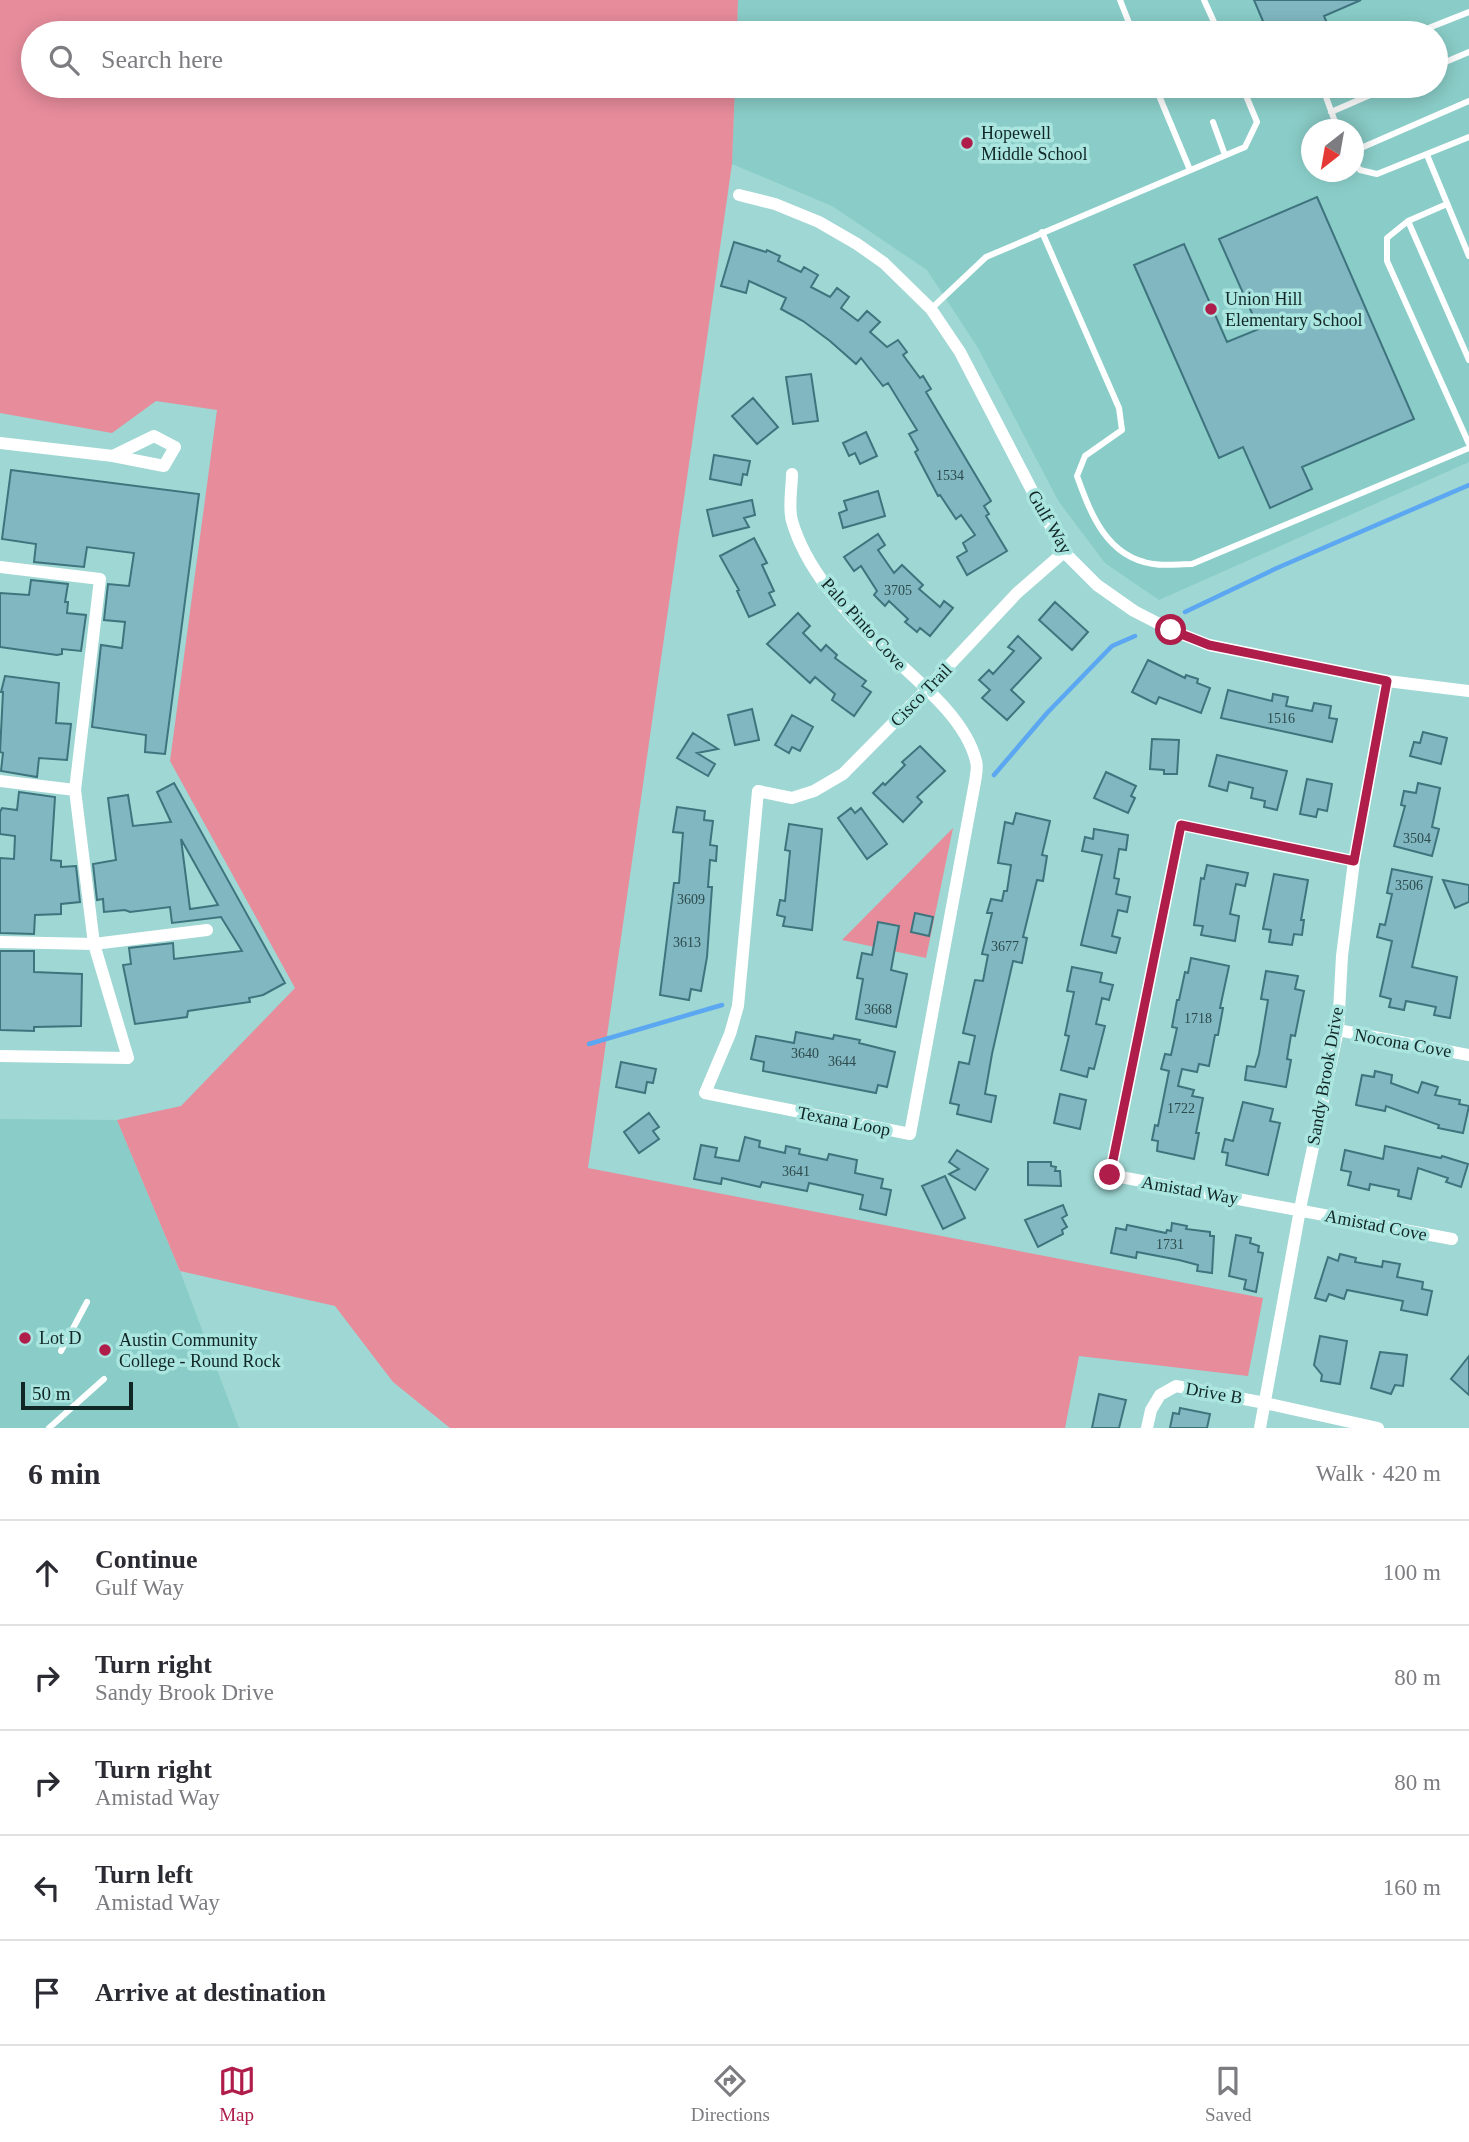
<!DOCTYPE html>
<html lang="en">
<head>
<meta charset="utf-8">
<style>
	body { margin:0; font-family:Georgia,serif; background:#f2f2f3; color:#2b2b33 }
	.compass { position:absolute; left:1301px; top:119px; width:63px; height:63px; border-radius:50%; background:#fff; box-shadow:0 4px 18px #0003; rotate:211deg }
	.scale { position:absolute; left:21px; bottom:18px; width:112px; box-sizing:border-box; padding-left:7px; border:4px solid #102725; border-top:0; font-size:19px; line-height:24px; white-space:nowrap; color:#102725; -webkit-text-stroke:5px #abe5e0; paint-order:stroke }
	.stop { position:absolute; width:21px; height:21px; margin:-16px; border:5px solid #af1d4b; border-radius:50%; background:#fff }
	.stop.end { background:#af1d4b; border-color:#fff; box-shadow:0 2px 7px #0008 }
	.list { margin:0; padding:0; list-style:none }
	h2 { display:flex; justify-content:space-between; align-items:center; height:91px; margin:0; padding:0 28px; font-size:30px }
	h2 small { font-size:23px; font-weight:400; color:#7c7c81 }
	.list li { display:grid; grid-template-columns:46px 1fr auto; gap:21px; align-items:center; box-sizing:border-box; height:105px; padding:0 28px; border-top:2px solid #e1e1e2 }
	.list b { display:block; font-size:26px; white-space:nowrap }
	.list p { margin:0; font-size:23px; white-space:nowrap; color:#7c7c81 }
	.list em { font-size:23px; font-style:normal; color:#7c7c81 }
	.icon { flex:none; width:38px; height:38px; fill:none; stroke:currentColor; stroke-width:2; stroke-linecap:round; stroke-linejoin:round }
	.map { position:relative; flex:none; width:1469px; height:1428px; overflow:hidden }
	.search { position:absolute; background:#fff; box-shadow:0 4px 18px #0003; left:21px; right:21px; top:21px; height:77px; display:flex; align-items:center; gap:18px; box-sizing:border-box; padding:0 24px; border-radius:38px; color:#7c7c81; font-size:26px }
	.sheet { height:616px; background:#fff }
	nav { display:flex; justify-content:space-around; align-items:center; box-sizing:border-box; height:98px; border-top:2px solid #e1e1e2; background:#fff; font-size:19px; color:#7c7c81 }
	nav a { display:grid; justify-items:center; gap:4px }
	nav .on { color:#af1d4b }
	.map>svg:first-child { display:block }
</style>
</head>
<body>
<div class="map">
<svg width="1469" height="1428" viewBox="0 0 1469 1428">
	<rect width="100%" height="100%" fill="#9ed7d3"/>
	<path fill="#8acdc8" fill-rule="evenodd" d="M 738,0 L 1469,0 L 1469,462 L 1159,600 L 1105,563 L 1059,502 L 978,348 L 927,270 L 832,206 L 732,164 L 735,86 L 1436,86 L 1436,33 L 737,33 ZM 1312,130 L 1354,130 L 1354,172 L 1312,172 Z
		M 0,1119 L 117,1120 L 180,1271 L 239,1428 L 0,1428 Z"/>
	<path fill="#e78c9b" d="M 0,0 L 738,0 L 737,33 L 33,33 L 33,86 L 735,86 L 732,164 L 588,1168 L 1263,1298 L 1248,1376 L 1079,1356 L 1065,1428 L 450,1428 L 393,1382 L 335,1306 L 180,1271 L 117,1120 L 181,1106 L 295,988 L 170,761 L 217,410 L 156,401 L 112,433 L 0,413 Z
		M 953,828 L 926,958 L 842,940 Z"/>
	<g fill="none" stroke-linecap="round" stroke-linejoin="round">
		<path stroke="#5ba7f1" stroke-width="4.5" d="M 1185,612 L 1277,568 L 1469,485
			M 994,775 L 1047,713 L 1112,646 L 1135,636
			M 589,1044 L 722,1005"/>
	</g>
	<path fill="#80b7c1" stroke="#3e747d" stroke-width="2" fill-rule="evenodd" d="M 1254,0 L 1361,0 L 1324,16 L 1331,33 L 1268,33 Z
		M 1317,197 L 1414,419 L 1302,467 L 1312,489 L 1270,508 L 1243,447 L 1219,458 L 1134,265 L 1184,244 L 1227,342 L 1259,329 L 1219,239 Z
		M 734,242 L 766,252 L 767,250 L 780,256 L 778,261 L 801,272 L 804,267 L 818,275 L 811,287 L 830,297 L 837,288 L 849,297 L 841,308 L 858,321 L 867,311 L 880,322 L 870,332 L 887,347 L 898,340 L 907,352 L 903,355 L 920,378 L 923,376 L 931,389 L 926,392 L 991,501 L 984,506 L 989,514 L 986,516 L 1007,551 L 967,575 L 957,557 L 967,551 L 963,543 L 975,535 L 961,515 L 956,519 L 940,495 L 938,496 L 915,452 L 918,450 L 909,434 L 917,430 L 888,383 L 883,386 L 861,358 L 856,364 L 830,341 L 803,321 L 781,309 L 786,298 L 749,281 L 746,293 L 721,286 Z
		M 811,374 L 818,421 L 793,424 L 786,377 Z
		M 753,398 L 778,427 L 757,444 L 732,416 Z
		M 866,432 L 877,456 L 860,464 L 855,453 L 849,456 L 843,443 Z
		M 714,455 L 750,461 L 747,475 L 743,474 L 741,485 L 710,479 Z
		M 11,470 L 199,494 L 165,754 L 145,752 L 146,735 L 92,727 L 101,645 L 122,648 L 125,622 L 104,620 L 108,584 L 129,586 L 134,553 L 87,547 L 84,567 L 34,562 L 36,544 L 2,539 Z
		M 878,491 L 885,516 L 843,528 L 839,513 L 847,510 L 844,501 Z
		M 752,500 L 755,515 L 744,518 L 749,527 L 713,536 L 707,510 Z
		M 878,534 L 885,545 L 878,550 L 894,573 L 902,565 L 923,585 L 919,589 L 940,607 L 944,601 L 953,608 L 930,636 L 920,628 L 917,632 L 905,622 L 908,619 L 889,601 L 885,606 L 874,595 L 877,591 L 861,566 L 854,571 L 844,557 Z
		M 754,538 L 767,563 L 762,565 L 774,591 L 769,593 L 775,605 L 749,617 L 737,591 L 739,590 L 720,556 Z
		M 31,580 L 68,584 L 65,602 L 68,602 L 67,613 L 86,615 L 81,651 L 62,649 L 62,654 L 57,655 L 0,647 L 0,593 L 29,595 Z
		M 1055,602 L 1088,632 L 1072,650 L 1039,620 Z
		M 798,613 L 810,626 L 803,633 L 821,651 L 826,645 L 837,655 L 835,658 L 866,681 L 862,686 L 871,692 L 854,716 L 832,700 L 835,694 L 815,677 L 810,683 L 767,644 Z
		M 1018,636 L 1041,658 L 1011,690 L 1024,702 L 1007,720 L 982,698 L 990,690 L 979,680 L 989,670 L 993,674 L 1014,651 L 1008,647 Z
		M 1148,660 L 1185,678 L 1186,675 L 1198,679 L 1197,683 L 1210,688 L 1201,713 L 1159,697 L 1156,704 L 1132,692 Z
		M 5,676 L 59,683 L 56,723 L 71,724 L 67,760 L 39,758 L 37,777 L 1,771 L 3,753 L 0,752 L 3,692 L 1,692 Z
		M 1228,690 L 1272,701 L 1273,694 L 1288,697 L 1286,706 L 1312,711 L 1314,703 L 1331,706 L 1329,718 L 1337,719 L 1332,742 L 1221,718 Z
		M 752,709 L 759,740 L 735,745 L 728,715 Z
		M 792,715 L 813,727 L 800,751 L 792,747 L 789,753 L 775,745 Z
		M 1423,732 L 1447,738 L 1441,764 L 1410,756 L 1414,742 L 1420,743 Z
		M 693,733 L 718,749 L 697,753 L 715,764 L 708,776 L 677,758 Z
		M 1152,739 L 1179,740 L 1177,774 L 1164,774 L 1164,770 L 1150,769 Z
		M 920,746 L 945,771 L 917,797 L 922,802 L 903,822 L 873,793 L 883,783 L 885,785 L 905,765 L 902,762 Z
		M 1217,755 L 1287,771 L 1277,810 L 1264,807 L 1265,801 L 1251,798 L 1253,788 L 1229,782 L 1227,791 L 1209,786 Z
		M 1106,772 L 1136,786 L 1131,796 L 1135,798 L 1128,813 L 1094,798 Z
		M 1307,779 L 1332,784 L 1327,811 L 1318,809 L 1316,817 L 1300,814 Z
		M 174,783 L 285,983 L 263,995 L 249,998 L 250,1002 L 188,1011 L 187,1017 L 135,1024 L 123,965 L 131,964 L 129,948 L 173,943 L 174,959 L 242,951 L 221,917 L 172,923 L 170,907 L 130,912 L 125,910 L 104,912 L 103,899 L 97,900 L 93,864 L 116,860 L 108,798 L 128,795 L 133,826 L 171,822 L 157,792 ZM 181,839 L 218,905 L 190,909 Z
		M 1418,783 L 1440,788 L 1432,827 L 1439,829 L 1432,856 L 1394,846 L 1405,806 L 1401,805 L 1404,791 L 1416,793 Z
		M 19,792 L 55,797 L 51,860 L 61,861 L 61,867 L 76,866 L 80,902 L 61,904 L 61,914 L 35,915 L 34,934 L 0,933 L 0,858 L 14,859 L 15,836 L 0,834 L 0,812 L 2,808 L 17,810 Z
		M 677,807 L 705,811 L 704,820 L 713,821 L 710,845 L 717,846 L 716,861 L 710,860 L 708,887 L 712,887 L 707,957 L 701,991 L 691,989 L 689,1000 L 660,995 L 674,883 L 679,883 L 683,833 L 673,832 Z
		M 851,808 L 855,813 L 861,808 L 887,844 L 867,859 L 838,818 Z
		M 1016,813 L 1050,821 L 1042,855 L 1047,856 L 1043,881 L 1037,880 L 1023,937 L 1027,938 L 1022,963 L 1013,961 L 992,1054 L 985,1094 L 996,1096 L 991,1122 L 957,1114 L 959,1105 L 950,1103 L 959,1062 L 969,1064 L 975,1036 L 963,1033 L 975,980 L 983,981 L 988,955 L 982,954 L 992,913 L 987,913 L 991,899 L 1002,901 L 1004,891 L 1007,891 L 1011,865 L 998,863 L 1005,822 L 1013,824 Z
		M 789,824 L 822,829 L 812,930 L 783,926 L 785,917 L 777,915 L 780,900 L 785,901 L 790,851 L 785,850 Z
		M 1094,829 L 1128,835 L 1126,850 L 1119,849 L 1114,878 L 1119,879 L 1116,894 L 1130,897 L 1127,912 L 1118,910 L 1112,936 L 1120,938 L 1116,953 L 1081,945 L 1102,855 L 1082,851 L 1085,837 L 1093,839 Z
		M 1207,865 L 1248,873 L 1245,886 L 1236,884 L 1230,914 L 1239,916 L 1235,941 L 1201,935 L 1203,926 L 1194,925 L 1201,878 L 1204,879 Z
		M 1392,869 L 1432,877 L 1412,967 L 1457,977 L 1450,1018 L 1434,1015 L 1436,1007 L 1406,1001 L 1404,1010 L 1389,1007 L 1391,999 L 1380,996 L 1392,941 L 1377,937 L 1380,924 L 1385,925 L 1392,894 L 1387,893 Z
		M 1274,874 L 1308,880 L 1301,920 L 1304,920 L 1302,935 L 1294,934 L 1292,945 L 1269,942 L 1271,930 L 1263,929 Z
		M 1443,880 L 1469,885 L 1469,902 L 1455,908 Z
		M 915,913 L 933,917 L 929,936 L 911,932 Z
		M 878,922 L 899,926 L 891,970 L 907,974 L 896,1027 L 856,1019 L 863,979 L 857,978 L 862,953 L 872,955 Z
		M 0,951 L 34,951 L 34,972 L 82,974 L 81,1026 L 34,1027 L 34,1031 L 0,1030 Z
		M 1191,958 L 1229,966 L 1220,1008 L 1223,1008 L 1218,1035 L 1215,1035 L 1209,1066 L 1199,1064 L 1197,1072 L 1182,1069 L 1178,1086 L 1194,1090 L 1192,1096 L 1203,1098 L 1196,1133 L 1199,1133 L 1194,1159 L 1157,1151 L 1158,1141 L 1152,1140 L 1155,1125 L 1158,1126 L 1169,1071 L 1161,1069 L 1165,1054 L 1171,1055 L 1177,1028 L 1172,1027 L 1177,1000 L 1179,1000 L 1185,972 L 1188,973 Z
		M 1072,967 L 1102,973 L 1100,982 L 1113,985 L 1109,1000 L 1102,998 L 1096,1024 L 1105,1026 L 1094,1069 L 1089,1068 L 1087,1077 L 1061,1070 L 1069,1036 L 1065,1035 L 1074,992 L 1067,991 Z
		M 1266,971 L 1298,976 L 1295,989 L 1304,991 L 1295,1036 L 1291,1035 L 1287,1059 L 1291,1060 L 1286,1087 L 1245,1080 L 1247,1066 L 1255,1067 L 1259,1054 L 1268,1000 L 1261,999 Z
		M 796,1032 L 833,1039 L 834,1035 L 860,1040 L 859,1043 L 895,1052 L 887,1087 L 878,1085 L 876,1093 L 763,1071 L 764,1062 L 751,1059 L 756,1036 L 794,1043 Z
		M 621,1062 L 656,1069 L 653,1083 L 647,1082 L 645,1093 L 616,1087 Z
		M 1375,1071 L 1392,1075 L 1391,1083 L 1418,1093 L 1422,1082 L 1438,1087 L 1435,1095 L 1460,1100 L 1459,1104 L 1469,1106 L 1463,1133 L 1438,1128 L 1439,1125 L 1386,1106 L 1385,1111 L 1356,1105 L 1362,1075 L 1374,1077 Z
		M 1060,1094 L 1086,1100 L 1080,1129 L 1054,1123 Z
		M 1243,1102 L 1273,1109 L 1270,1121 L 1280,1123 L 1268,1175 L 1226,1165 L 1228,1153 L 1222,1152 L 1225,1139 L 1233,1141 Z
		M 649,1113 L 659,1127 L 653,1131 L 659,1139 L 639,1153 L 624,1132 Z
		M 745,1137 L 760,1141 L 759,1147 L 785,1153 L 786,1146 L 800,1149 L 799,1154 L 827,1160 L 829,1154 L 857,1160 L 855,1173 L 883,1179 L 881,1188 L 891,1190 L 886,1215 L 860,1209 L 863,1195 L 809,1183 L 807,1191 L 762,1182 L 760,1187 L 722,1178 L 721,1184 L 694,1179 L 701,1145 L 717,1148 L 715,1157 L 739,1161 Z
		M 1385,1146 L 1441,1158 L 1442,1156 L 1468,1164 L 1461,1187 L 1446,1182 L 1448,1178 L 1418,1168 L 1411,1199 L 1398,1196 L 1399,1190 L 1370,1184 L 1369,1190 L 1348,1185 L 1351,1172 L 1341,1170 L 1345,1150 L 1383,1159 Z
		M 957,1150 L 988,1169 L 975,1190 L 949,1174 L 959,1169 L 949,1162 Z
		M 1028,1162 L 1051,1162 L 1051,1166 L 1056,1167 L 1055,1171 L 1060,1171 L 1061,1186 L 1028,1185 Z
		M 945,1176 L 965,1218 L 943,1229 L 922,1186 Z
		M 1063,1205 L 1067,1215 L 1062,1218 L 1067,1227 L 1062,1230 L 1063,1234 L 1038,1247 L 1025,1220 Z
		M 1172,1223 L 1187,1226 L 1186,1229 L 1210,1232 L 1210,1236 L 1214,1236 L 1212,1273 L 1197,1271 L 1198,1265 L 1179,1260 L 1137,1252 L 1136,1258 L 1111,1253 L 1116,1228 L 1126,1230 L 1127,1225 L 1166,1233 L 1167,1230 L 1171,1231 Z
		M 1236,1235 L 1251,1238 L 1250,1243 L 1259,1246 L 1258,1252 L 1263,1253 L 1256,1292 L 1244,1289 L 1246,1280 L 1229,1276 Z
		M 1340,1254 L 1356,1258 L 1355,1262 L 1382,1267 L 1383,1261 L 1400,1264 L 1397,1277 L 1423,1282 L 1422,1289 L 1432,1291 L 1427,1315 L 1401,1310 L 1403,1301 L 1347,1290 L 1344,1299 L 1329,1294 L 1326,1301 L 1315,1298 L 1328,1257 L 1338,1261 Z
		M 1320,1336 L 1347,1341 L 1340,1384 L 1321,1381 L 1322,1375 L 1314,1365 Z
		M 1380,1352 L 1407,1355 L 1403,1386 L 1395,1385 L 1391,1394 L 1371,1388 Z
		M 1469,1356 L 1469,1395 L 1451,1379 Z
		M 1099,1394 L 1126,1400 L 1119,1428 L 1092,1428 Z
		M 1180,1408 L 1210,1414 L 1207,1428 L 1170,1428 L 1173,1413 L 1179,1414 Z"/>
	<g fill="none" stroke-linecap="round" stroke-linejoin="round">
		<path stroke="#fff" stroke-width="6" d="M 1120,0 L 1133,33
			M 1204,0 L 1219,33
			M 1416,33 L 1469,12
			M 1436,66 L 1469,52
			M 1155,86 L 1190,170
			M 1322,86 L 1338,130
			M 1331,112 L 1391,86
			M 1213,122 L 1225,155
			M 1354,151 L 1469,101
			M 1427,155 L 1469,256
			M 1354,162 L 1360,170 L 1377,174 L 1469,137
			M 1408,221 L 1447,204
			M 1042,232 L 1119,408 L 1122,430 L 1085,456 L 1077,476 C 1091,515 1107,557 1153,564 C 1165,566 1180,564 1192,564 L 1469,448
			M 931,309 L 986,257 L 1245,147 L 1257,122 L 1242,86
			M 1469,360 L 1408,221 L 1387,238 L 1387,261 L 1469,444
			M 61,1351 L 87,1302
			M 49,1428 L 104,1379"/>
		<path stroke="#fff" stroke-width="12" d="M 739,195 L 775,204 L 819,222 L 857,244 L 884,263 L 931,309 L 960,352 L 1064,552 L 1097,585 L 1134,611 L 1171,630 L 1209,645 L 1387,681 L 1469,691
			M 0,443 L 113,456 L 164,466 L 175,447 L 154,436 L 113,456
			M 792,474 C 792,488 788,507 792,521 C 806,569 843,609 877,643 C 910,675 965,715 976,761 C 978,767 976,775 975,782 L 910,1134 L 705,1093 L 730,1034 L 738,1006 L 758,791 L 792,798 L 814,791 L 843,774 L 926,690 L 1017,593 L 1064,552
			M 0,567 L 100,579 L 75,790 L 94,944 L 128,1058 L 0,1056
			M 0,781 L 75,790
			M 1354,861 L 1181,825 L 1110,1175 L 1452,1239
			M 0,942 L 94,944 L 207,930
			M 1338,1030 L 1469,1055
			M 1147,1428 L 1151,1410 L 1160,1395 L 1176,1386 L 1265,1403 L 1378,1428
			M 1260,1428 L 1302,1199 L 1338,1030 L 1342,956 L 1354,861 L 1387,681"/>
	</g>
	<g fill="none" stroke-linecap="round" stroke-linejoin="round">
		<path stroke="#af1d4b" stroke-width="9" d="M 1110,1175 L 1181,825 L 1354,861 L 1387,681 L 1209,645 L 1171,630"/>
	</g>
	<g fill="#af1d4b" stroke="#abe5e0" stroke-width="2.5">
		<circle cx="967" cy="143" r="7"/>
		<circle cx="1211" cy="309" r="7"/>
		<circle cx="25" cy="1338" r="7"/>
		<circle cx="105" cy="1350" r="7"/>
	</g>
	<g text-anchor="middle" stroke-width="7" stroke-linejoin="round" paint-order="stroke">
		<g font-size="14" fill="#2c4b4c">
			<text x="950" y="480">1534</text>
			<text x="898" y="595">3705</text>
			<text x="1281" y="723">1516</text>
			<text x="1417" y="843">3504</text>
			<text x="1409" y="890">3506</text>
			<text x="691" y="904">3609</text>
			<text x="687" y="947">3613</text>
			<text x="1005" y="951">3677</text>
			<text x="878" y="1014">3668</text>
			<text x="1198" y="1023">1718</text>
			<text x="805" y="1058">3640</text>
			<text x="842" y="1066">3644</text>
			<text x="1181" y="1113">1722</text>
			<text x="796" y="1176">3641</text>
			<text x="1170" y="1249">1731</text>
		</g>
		<g font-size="18" fill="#102725" stroke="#abe5e0" text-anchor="start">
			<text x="981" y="139">Hopewell<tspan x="981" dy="21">Middle School</tspan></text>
			<text x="1225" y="305">Union Hill<tspan x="1225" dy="21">Elementary School</tspan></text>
			<text x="39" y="1344">Lot D</text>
			<text x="119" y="1346">Austin Community<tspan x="119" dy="21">College - Round Rock</tspan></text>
		</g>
		<g font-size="18" fill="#102725" stroke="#abe5e0">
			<text transform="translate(1050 522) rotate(60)" y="6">Gulf Way</text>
			<text transform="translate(864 624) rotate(48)" y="6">Palo Pinto Cove</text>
			<text transform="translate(921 695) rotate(-46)" y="6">Cisco Trail</text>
			<text transform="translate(1403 1043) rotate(10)" y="6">Nocona Cove</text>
			<text transform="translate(1325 1076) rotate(-80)" y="6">Sandy Brook Drive</text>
			<text transform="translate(844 1121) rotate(11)" y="6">Texana Loop</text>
			<text transform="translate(1190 1190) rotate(10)" y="6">Amistad Way</text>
			<text transform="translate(1376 1225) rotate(11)" y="6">Amistad Cove</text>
			<text transform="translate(1214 1393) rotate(10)" y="6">Drive B</text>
		</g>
	</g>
</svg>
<svg class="compass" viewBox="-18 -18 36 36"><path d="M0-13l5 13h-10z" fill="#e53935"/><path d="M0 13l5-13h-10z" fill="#7c7c81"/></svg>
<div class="scale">50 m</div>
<div class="stop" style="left:1171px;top:630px"></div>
<div class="stop end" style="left:1110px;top:1175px"></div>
<div class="search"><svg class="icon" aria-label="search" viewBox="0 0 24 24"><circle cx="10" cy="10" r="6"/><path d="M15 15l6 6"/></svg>Search here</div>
</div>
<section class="sheet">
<h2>6 min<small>Walk · 420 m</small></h2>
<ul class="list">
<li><svg class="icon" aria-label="ahead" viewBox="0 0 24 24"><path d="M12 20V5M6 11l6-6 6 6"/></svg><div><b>Continue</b><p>Gulf Way</p></div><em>100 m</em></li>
<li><svg class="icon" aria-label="right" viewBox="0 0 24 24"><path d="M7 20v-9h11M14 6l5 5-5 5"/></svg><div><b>Turn right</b><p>Sandy Brook Drive</p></div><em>80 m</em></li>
<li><svg class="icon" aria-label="right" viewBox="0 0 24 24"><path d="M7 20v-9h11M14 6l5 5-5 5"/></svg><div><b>Turn right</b><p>Amistad Way</p></div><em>80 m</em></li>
<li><svg class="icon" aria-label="left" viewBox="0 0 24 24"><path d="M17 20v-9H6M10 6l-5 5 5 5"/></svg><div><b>Turn left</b><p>Amistad Way</p></div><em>160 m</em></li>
<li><svg class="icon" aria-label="arrive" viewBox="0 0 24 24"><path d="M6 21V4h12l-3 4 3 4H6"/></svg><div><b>Arrive at destination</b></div></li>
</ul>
</section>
<nav>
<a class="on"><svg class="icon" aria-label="map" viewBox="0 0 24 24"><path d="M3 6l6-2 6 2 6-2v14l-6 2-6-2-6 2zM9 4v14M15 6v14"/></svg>Map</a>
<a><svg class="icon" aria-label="directions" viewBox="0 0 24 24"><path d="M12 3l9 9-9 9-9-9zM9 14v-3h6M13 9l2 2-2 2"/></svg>Directions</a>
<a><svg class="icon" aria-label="saved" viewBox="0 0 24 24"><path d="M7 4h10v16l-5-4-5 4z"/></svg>Saved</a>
</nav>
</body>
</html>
